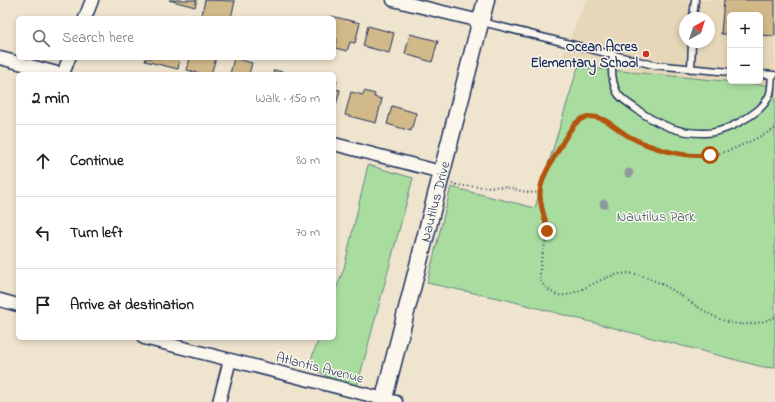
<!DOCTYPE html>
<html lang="en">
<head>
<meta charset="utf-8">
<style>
	body { margin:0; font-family:"Indie Flower",sans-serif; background:#f2f2f2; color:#202124 }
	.controls { position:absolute; right:12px; top:12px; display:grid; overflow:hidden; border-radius:6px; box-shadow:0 2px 6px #0003 }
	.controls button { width:36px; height:36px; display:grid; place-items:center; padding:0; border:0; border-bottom:1px solid #e0e0e0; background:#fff; color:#202124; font:20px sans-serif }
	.compass { position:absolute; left:679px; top:12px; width:36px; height:36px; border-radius:50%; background:#fff; box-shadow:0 2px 6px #0003; rotate:39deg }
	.stop { position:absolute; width:12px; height:12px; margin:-9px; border:3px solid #b45309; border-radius:50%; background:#fff }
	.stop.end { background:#b45309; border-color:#fff; box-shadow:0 1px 4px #0008 }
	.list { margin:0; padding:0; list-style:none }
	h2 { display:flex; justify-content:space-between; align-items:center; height:52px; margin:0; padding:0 16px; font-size:17px }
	h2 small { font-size:13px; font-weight:400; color:#757577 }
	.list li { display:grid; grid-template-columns:26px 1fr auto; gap:12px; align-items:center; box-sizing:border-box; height:72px; padding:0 16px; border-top:1px solid #e0e0e0 }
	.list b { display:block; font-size:15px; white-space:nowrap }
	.list em { font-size:13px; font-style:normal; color:#757577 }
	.icon { flex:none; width:22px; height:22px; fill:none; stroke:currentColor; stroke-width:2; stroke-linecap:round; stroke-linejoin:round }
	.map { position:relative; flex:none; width:775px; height:402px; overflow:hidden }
	.search { position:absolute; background:#fff; box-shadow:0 2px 6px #0003; left:16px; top:16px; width:320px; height:44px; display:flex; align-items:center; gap:10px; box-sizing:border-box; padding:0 14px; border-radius:6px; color:#757577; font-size:15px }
	.panel { position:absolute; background:#fff; box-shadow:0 2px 6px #0003; left:16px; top:72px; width:320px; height:268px; border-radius:6px }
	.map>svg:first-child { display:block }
</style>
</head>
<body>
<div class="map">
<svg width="775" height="402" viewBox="0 0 775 402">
	<rect width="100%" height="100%" fill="#efe4ce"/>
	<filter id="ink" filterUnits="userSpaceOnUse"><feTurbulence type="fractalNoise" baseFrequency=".025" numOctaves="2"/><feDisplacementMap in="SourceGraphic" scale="8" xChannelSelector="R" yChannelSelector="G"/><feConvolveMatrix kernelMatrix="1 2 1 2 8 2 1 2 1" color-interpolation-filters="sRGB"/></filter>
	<g filter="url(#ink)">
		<path fill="#e6d7b9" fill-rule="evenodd" d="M 586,0 L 775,0 L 775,86 L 558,66 ZM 730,15 L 760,15 L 760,81 L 730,81 ZM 685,18 L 709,18 L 709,42 L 685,42 Z"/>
		<path fill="#a9dda0" stroke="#62867f" d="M 578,67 L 775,86 L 775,368 L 763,367 L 507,300 L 427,283 L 451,187 L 535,208 Z
			M 368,165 L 413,178 L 355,394 L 309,365 L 319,338 L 334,338 L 334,295 L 344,268 Z"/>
		<path fill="#d2b989" stroke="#1b2f5e" d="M 169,0 L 197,0 L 195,7 Z
			M 205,0 L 235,1 L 231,18 L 201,18 Z
			M 724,0 L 775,0 L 775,36 L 760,35 L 760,15 L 730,15 L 730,34 L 721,34 Z
			M 331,16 L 360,23 L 355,43 L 350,42 L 347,51 L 335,48 L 337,39 L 334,38 L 334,18 L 331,18 Z
			M 368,26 L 394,33 L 389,53 L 363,46 Z
			M 410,34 L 438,41 L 432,62 L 405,54 Z
			M 146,58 L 180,58 L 178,69 L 145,61 Z
			M 190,58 L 216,58 L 211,74 L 202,74 L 187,70 Z
			M 234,58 L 252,63 L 249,74 L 230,74 Z
			M 274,70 L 291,74 L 273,74 Z
			M 334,81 L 337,81 L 335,89 L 340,90 L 334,113 Z
			M 364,91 L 375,94 L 374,97 L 382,99 L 376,123 L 345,115 L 351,92 L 363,95 Z
			M 392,106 L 416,113 L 411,131 L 387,124 Z"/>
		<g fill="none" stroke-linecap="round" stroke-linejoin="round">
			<defs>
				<path id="service" d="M 693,18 L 695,0
					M 482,22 L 654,65 L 730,72
					M 613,55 C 611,68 611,82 618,94 C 622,99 629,104 635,108 C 656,124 678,134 705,133 C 718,133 735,125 745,119 C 755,113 764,107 769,96 C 772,90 771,81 772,75
					M 691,69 L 692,42
					M 760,74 L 774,75"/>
				<path id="minor" d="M 393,0 L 480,21
					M 85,18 L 92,0
					M 0,58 L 61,74
					M 63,74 L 69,58
					M 334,144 L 441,172
					M 0,300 L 18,305
					M 144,338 L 396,402
					M 219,402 L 230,360"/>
				<g id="tertiary">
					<path id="s1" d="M 383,402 L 486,0"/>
				</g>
			</defs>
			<use href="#service" stroke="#1b2f5e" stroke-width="9"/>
			<use href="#minor" stroke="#1b2f5e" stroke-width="15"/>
			<use href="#tertiary" stroke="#1b2f5e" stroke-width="19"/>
			<path stroke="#1b2f5e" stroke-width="2" stroke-dasharray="1 3" stroke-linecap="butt" d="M 775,129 C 754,139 722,158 698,156 C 689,156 680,153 671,151 C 657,148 641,144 629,136 C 615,128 606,115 589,117 C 584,117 579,120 575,123 C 565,132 541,180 540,193 C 540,206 548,219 547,232 C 545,250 537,264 541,282 C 546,288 551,293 558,295 C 577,299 606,268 636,274 C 642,275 648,278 653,280 C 698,299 721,341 775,317
				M 452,184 C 469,188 486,186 503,187 C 515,188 528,195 540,192"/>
			<use href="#service" stroke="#fbf7ec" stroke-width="6"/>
			<use href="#minor" stroke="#fbf7ec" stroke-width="12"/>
			<use href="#tertiary" stroke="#fbf7ec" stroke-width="16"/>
		</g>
		<g fill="#8e9899">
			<circle cx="629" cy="173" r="4.5"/>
			<circle cx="604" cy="204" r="4.5"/>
		</g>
	</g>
	<g fill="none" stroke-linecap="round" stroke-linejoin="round" filter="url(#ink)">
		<path stroke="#b45309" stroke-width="5" d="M 547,231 C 546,218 539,205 540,192 C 542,173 556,156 564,140 C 570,130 576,119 587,117 C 605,114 616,130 630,137 C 653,149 684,158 710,155"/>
	</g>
	<circle fill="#c8321e" stroke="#fbf7ec" stroke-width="1.5" cx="646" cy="54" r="4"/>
	<g text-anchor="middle" stroke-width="3" stroke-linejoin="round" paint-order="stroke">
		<g font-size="14" font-weight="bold" fill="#1b2f5e" stroke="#fbf7ec" text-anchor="end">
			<text x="638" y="51">Ocean Acres<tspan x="638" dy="16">Elementary School</tspan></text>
		</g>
		<g font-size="14" fill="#1b2f5e" stroke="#fbf7ec">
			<text dy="5" stroke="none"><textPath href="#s1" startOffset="207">Nautilus Drive</textPath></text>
			<text transform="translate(320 367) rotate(14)" y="5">Atlantis Avenue</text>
		</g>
		<g font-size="14" fill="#3e5a6e" stroke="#fbf7ec">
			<text x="656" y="221">Nautilus Park</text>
		</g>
	</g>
</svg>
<div class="controls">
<button>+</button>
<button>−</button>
</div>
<svg class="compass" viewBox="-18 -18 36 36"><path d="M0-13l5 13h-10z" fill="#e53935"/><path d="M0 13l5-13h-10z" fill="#757577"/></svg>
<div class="stop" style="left:710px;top:155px"></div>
<div class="stop end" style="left:547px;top:231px"></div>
<div class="search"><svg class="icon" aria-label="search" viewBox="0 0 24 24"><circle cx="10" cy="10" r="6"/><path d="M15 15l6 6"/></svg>Search here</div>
<section class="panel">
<h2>2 min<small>Walk · 150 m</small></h2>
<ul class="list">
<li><svg class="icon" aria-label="ahead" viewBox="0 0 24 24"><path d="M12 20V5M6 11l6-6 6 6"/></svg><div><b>Continue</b></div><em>80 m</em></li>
<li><svg class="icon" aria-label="left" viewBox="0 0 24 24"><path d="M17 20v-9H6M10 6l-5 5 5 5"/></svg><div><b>Turn left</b></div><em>70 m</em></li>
<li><svg class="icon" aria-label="arrive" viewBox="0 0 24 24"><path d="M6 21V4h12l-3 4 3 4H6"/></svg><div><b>Arrive at destination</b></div></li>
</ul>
</section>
</div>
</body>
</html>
